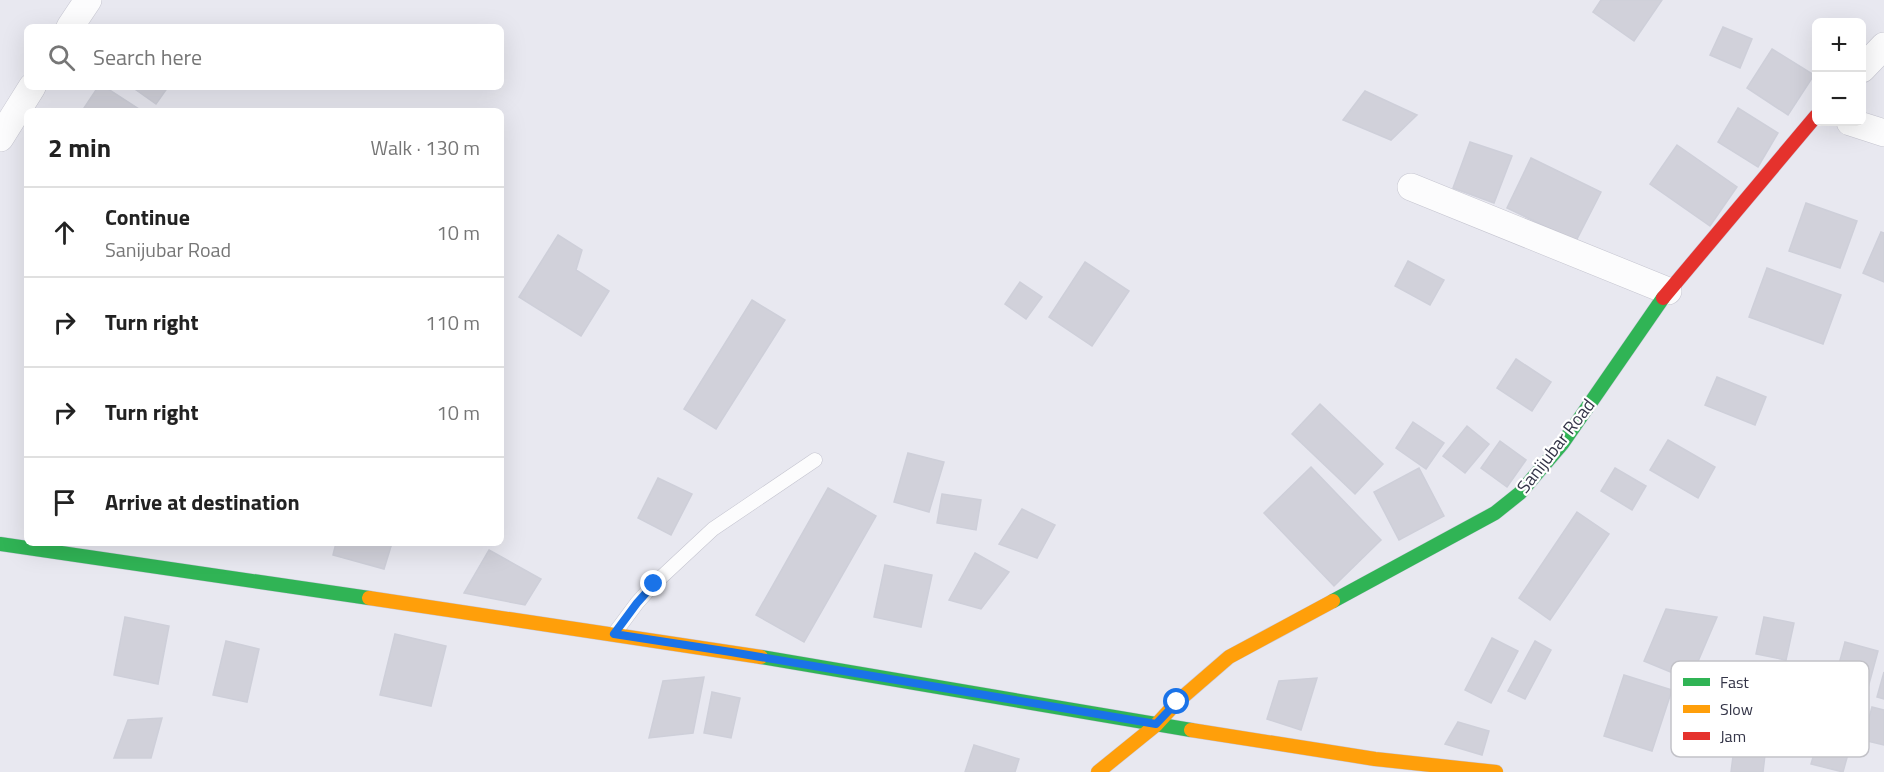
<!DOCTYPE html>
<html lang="en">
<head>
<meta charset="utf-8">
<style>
	body { margin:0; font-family:"Titillium Web",sans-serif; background:#f2f2f2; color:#222 }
	.controls { position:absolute; right:18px; top:18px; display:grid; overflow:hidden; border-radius:9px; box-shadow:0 6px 24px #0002 }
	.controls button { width:54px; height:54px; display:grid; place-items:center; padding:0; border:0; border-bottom:2px solid #e0e0e0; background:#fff; color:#222; font:30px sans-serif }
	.stop { position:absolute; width:18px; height:18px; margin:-14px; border:4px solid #1a73e8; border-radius:50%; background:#fff }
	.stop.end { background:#1a73e8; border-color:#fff; box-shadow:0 2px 6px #0008 }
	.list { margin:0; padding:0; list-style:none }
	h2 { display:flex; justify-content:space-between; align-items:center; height:78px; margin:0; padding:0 24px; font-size:26px }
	h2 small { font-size:20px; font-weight:400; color:#767676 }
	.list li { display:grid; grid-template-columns:39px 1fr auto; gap:18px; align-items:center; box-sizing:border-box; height:90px; padding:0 24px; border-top:2px solid #e0e0e0 }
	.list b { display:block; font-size:22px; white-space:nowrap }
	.list p { margin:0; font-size:20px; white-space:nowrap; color:#767676 }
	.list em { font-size:20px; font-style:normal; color:#767676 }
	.icon { flex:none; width:33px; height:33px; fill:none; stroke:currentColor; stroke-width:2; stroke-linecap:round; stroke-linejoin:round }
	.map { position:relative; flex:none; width:1884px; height:772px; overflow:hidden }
	.search { position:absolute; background:#fff; box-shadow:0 6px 24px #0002; left:24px; top:24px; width:480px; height:66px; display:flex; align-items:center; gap:15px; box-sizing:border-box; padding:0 21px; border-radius:9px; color:#767676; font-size:22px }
	.panel { position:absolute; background:#fff; box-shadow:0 6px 24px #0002; left:24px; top:108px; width:480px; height:438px; border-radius:9px }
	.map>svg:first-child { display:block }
</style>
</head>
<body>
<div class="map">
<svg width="1884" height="772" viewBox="0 0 1884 772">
	<rect width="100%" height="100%" fill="#e8e8f0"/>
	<path fill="#d1d1da" stroke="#cecfd9" stroke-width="1.5" d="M 1601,0 L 1662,0 L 1634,41 L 1593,12 Z
		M 1723,27 L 1752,39 L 1740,68 L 1710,55 Z
		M 1772,49 L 1814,75 L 1788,115 L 1747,88 Z
		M 98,87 L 105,87 L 142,111 L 82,111 Z
		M 132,87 L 168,87 L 156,104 Z
		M 1365,91 L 1417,115 L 1391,140 L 1343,120 Z
		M 1738,108 L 1778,133 L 1758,167 L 1718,142 Z
		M 1470,142 L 1512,156 L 1494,203 L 1453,188 Z
		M 1677,145 L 1737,187 L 1710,226 L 1650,184 Z
		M 1531,158 L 1601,192 L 1576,241 L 1507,208 Z
		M 1806,203 L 1857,221 L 1840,268 L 1789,251 Z
		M 1881,232 L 1884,233 L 1884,282 L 1863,273 Z
		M 558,235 L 582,250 L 576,270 L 609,291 L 581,336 L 519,297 Z
		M 1408,261 L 1444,280 L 1430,305 L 1395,286 Z
		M 1085,262 L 1129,291 L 1092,346 L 1049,317 Z
		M 1767,268 L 1841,295 L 1823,344 L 1749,317 Z
		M 1020,282 L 1042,297 L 1026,319 L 1005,304 Z
		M 752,300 L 785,320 L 716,429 L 684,409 Z
		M 1516,359 L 1551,382 L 1532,411 L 1497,388 Z
		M 1717,377 L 1766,397 L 1755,425 L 1705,405 Z
		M 1320,404 L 1383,464 L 1355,494 L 1292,434 Z
		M 1413,422 L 1444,443 L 1426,469 L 1396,448 Z
		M 1467,426 L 1489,444 L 1465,473 L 1443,456 Z
		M 1668,440 L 1715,467 L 1698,498 L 1650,470 Z
		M 1500,441 L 1526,460 L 1507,487 L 1481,468 Z
		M 908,453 L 944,462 L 929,512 L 894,502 Z
		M 1311,467 L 1381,540 L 1334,586 L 1264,513 Z
		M 1419,468 L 1444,516 L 1399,540 L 1374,492 Z
		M 1615,468 L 1646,486 L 1632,510 L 1601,491 Z
		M 658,478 L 692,494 L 671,535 L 638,518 Z
		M 828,488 L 876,516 L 804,642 L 756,615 Z
		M 942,494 L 981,500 L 976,530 L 937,523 Z
		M 1022,509 L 1055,525 L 1037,558 L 999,544 Z
		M 1577,512 L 1609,534 L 1550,620 L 1519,598 Z
		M 336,543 L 392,543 L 384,569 L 333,555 Z
		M 489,550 L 541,579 L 525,605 L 464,593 Z
		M 975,553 L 1009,572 L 981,609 L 949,600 Z
		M 885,565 L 932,575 L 921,627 L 874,617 Z
		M 1666,609 L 1717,617 L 1690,680 L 1644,661 Z
		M 125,617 L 169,626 L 158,684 L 114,675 Z
		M 1764,617 L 1794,623 L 1786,660 L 1756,654 Z
		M 395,634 L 446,646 L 431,706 L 380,695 Z
		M 1492,638 L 1518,651 L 1491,703 L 1465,690 Z
		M 226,641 L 259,649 L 247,702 L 213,695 Z
		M 1535,641 L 1551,650 L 1525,699 L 1508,691 Z
		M 1845,642 L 1878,651 L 1863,706 L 1830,697 Z
		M 1884,672 L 1884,699 L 1877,697 Z
		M 1624,675 L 1672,690 L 1652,751 L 1604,736 Z
		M 704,677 L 693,733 L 649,738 L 663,681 Z
		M 1317,678 L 1301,730 L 1267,719 L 1279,681 Z
		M 712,692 L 740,698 L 731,738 L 704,733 Z
		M 1872,707 L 1884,710 L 1884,745 L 1863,740 Z
		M 1827,710 L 1858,718 L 1843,772 L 1811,764 Z
		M 162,718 L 151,758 L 114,758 L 128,720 Z
		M 1458,722 L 1489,731 L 1482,755 L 1445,744 Z
		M 1737,725 L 1768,729 L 1763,772 L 1731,772 Z
		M 974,745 L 1019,759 L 1015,772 L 965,772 Z"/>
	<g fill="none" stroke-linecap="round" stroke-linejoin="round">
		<defs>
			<path id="lane" d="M 614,634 L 637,603 L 654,584 L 713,529 L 815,460"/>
			<path id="street" d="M 70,27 L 88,0
				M 1862,69 L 1884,46
				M 1850,122 L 1884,133
				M 0,138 L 32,87
				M 1411,187 L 1668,291"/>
			<path id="fast" d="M 0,544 L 369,598
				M 1333,601 L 1495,513 L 1520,493 L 1562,444 L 1663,298
				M 761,657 L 1191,730"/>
			<path id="slow" d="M 369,598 L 761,657
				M 1191,730 L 1375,759 L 1496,772
				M 1098,772 L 1156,725 L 1177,702 L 1229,657 L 1333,601"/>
			<path id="jam" d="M 1663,298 L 1816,116"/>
		</defs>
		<use href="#lane" stroke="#c5c5d0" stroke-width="15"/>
		<use href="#street" stroke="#c5c5d0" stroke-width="28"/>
		<use href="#fast" stroke="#c7c7d9" stroke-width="15"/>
		<use href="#slow" stroke="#c7c7d9" stroke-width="15"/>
		<use href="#jam" stroke="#c7c7d9" stroke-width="15"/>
		<use href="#lane" stroke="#fcfcfd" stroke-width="14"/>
		<use href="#street" stroke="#fcfcfd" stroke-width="27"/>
		<use href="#fast" stroke="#30b455" stroke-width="14"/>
		<use href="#slow" stroke="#ff9f0a" stroke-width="14"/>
		<use href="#jam" stroke="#e5322d" stroke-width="14"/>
	</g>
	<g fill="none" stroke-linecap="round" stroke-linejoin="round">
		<path stroke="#1a73e8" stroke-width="8" d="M 654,584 L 637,603 L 614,634 L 731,652 L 1156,724 L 1177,702"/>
	</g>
	<g text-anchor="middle" stroke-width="4.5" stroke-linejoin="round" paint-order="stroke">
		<g font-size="18" fill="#343548" stroke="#fff">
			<text transform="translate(1556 446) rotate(-52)" y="6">Sanijubar Road</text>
		</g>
	</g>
	<rect x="1671" y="661" width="198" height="96" rx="9" fill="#fff" stroke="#c2c2c8" stroke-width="1.5"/>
	<rect x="1683" y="678" width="27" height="8" fill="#30b455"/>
	<rect x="1683" y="705" width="27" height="8" fill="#ff9f0a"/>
	<rect x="1683" y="732" width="27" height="8" fill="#e5322d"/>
	<g font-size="16" fill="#343548">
		<text x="1720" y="688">Fast</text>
		<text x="1720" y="715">Slow</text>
		<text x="1720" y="742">Jam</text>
	</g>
</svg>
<div class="controls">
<button>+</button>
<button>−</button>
</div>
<div class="stop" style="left:1177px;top:702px"></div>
<div class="stop end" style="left:654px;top:584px"></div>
<div class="search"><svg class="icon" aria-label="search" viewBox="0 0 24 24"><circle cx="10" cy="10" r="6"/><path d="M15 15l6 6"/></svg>Search here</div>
<section class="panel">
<h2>2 min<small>Walk · 130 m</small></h2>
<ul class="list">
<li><svg class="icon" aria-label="ahead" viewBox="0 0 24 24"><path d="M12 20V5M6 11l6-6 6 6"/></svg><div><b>Continue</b><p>Sanijubar Road</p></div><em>10 m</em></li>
<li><svg class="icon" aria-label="right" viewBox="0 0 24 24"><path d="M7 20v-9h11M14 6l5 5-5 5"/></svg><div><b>Turn right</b></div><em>110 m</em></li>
<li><svg class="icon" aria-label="right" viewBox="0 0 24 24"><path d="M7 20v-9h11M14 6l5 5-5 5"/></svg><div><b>Turn right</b></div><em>10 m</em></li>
<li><svg class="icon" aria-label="arrive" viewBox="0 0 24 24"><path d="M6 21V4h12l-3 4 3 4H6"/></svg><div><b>Arrive at destination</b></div></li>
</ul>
</section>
</div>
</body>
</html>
